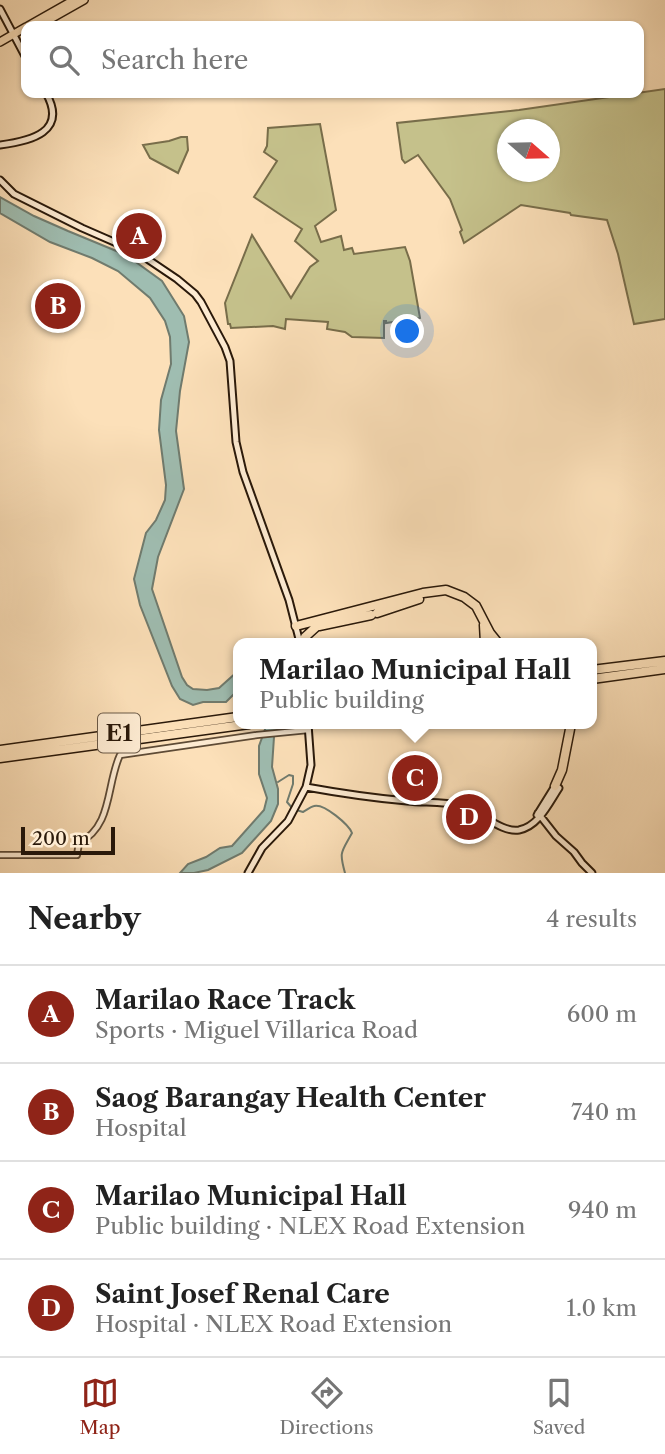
<!DOCTYPE html>
<html lang="en">
<head>
<meta charset="utf-8">
<style>
	body { margin:0; font-family:"Libre Caslon Text",serif; background:#f6f6f6; color:#222 }
	.compass { position:absolute; left:497px; top:119px; width:63px; height:63px; border-radius:50%; background:#fff; box-shadow:0 2px 5px #0004; rotate:110deg }
	.scale { position:absolute; left:21px; bottom:18px; width:94px; box-sizing:border-box; padding-left:7px; border:4px solid #2a190a; border-top:0; font-size:19px; line-height:24px; white-space:nowrap; color:#2a190a; -webkit-text-stroke:5px #fdebd2; paint-order:stroke }
	.you { position:absolute; left:408px; top:332px; width:24px; height:24px; margin:-18px; border:5px solid #fff; border-radius:50%; background:#1a73e8; box-shadow:0 0 0 10px #1a73e833 }
	.badge { display:grid; place-items:center; width:46px; height:46px; border-radius:50%; background:#8f2418; color:#fff; font-size:23px; font-weight:700 }
	.pin { position:absolute; translate:-50% -50%; border:4px solid #fff; box-shadow:0 2px 7px #0006 }
	.popup { position:absolute; left:233px; top:638px; width:364px; height:91px; box-sizing:border-box; display:grid; place-content:center; border-radius:14px; background:#fff; filter:drop-shadow(0 2px 5px #0005); font-size:23px; white-space:nowrap; color:#767676 }
	.popup b { font-size:26px; color:#222 }
	.popup::after { content:''; position:absolute; left:50%; top:100%; margin-left:-14px; border:14px solid transparent; border-top-color:#fff }
	.list { margin:0; padding:0; list-style:none }
	h2 { display:flex; justify-content:space-between; align-items:center; height:91px; margin:0; padding:0 28px; font-size:30px }
	h2 small { font-size:23px; font-weight:400; color:#767676 }
	.list li { display:grid; grid-template-columns:46px 1fr auto; gap:21px; align-items:center; box-sizing:border-box; height:98px; padding:0 28px; border-top:2px solid #e0e0e0 }
	.list b { display:block; font-size:26px; white-space:nowrap }
	.list p { margin:0; font-size:23px; white-space:nowrap; color:#767676 }
	.list em { font-size:23px; font-style:normal; color:#767676 }
	.icon { flex:none; width:38px; height:38px; fill:none; stroke:currentColor; stroke-width:2; stroke-linecap:round; stroke-linejoin:round }
	.map { position:relative; flex:none; width:665px; height:873px; overflow:hidden }
	.search { position:absolute; background:#fff; box-shadow:0 2px 5px #0004; left:21px; right:21px; top:21px; height:77px; display:flex; align-items:center; gap:18px; box-sizing:border-box; padding:0 24px; border-radius:14px; color:#767676; font-size:26px }
	.sheet { height:483px; background:#fff }
	nav { display:flex; justify-content:space-around; align-items:center; box-sizing:border-box; height:98px; border-top:2px solid #e0e0e0; background:#fff; font-size:19px; color:#767676 }
	nav a { display:grid; justify-items:center; gap:4px }
	nav .on { color:#8f2418 }
	.map>svg:first-child { display:block }
</style>
</head>
<body>
<div class="map">
<svg width="665" height="873" viewBox="0 0 665 873">
	<rect width="100%" height="100%" fill="#fce0b9"/>
	<filter id="stains"><feTurbulence type="fractalNoise" baseFrequency=".00286" numOctaves="4"/><feColorMatrix values="0 0 0 0 .2 0 0 0 0 .09 0 0 0 0 .02 0 0 0 .5 -.17"/></filter>
	<radialGradient id="worn" r=".72"><stop offset=".6" stop-color="#630" stop-opacity="0"/><stop offset="1" stop-color="#630" stop-opacity=".3"/></radialGradient>
	<path fill="#c5c18b" stroke="#786d4a" stroke-width="2" fill-rule="evenodd" d="M 665,89 L 665,319 L 634,324 L 618,254 L 607,220 L 571,215 L 570,213 L 521,205 L 464,243 L 460,232 L 462,230 L 450,199 L 418,155 L 405,163 L 402,159 L 397,123 L 519,110 ZM 508,130 L 550,130 L 550,172 L 508,172 Z
		M 320,124 L 336,210 L 315,226 L 321,242 L 341,236 L 344,250 L 352,248 L 354,254 L 405,247 L 410,261 L 420,318 L 386,323 L 386,321 L 384,321 L 384,338 L 352,337 L 345,332 L 327,329 L 328,322 L 286,319 L 285,329 L 273,326 L 231,328 L 230,324 L 228,324 L 225,303 L 252,235 L 291,298 L 310,267 L 318,261 L 295,241 L 302,229 L 254,197 L 277,161 L 264,152 L 267,146 L 268,128 Z
		M 181,137 L 187,137 L 188,150 L 178,173 L 150,158 L 143,145 L 169,141 Z
		M 139,213 L 155,224 L 141,249 L 127,242 Z"/>
	<path fill="#9fbdb1" stroke="#707b6e" stroke-width="2" d="M 0,197 L 34,216 L 68,231 L 126,255 L 162,281 L 184,316 L 189,342 L 180,391 L 176,431 L 184,489 L 158,557 L 152,589 L 182,677 L 187,685 L 193,689 L 207,690 L 219,688 L 238,671 L 238,690 L 226,702 L 203,702 L 193,705 L 180,699 L 172,686 L 140,605 L 134,579 L 146,533 L 156,520 L 165,500 L 166,485 L 159,430 L 161,400 L 171,364 L 170,337 L 165,321 L 150,298 L 118,271 L 92,258 L 50,242 L 0,213 Z
		M 267,724 L 282,724 L 274,737 L 272,767 L 278,789 L 278,804 L 271,821 L 242,853 L 208,870 L 194,873 L 180,873 L 188,864 L 206,857 L 220,848 L 232,846 L 264,810 L 267,798 L 259,774 L 259,746 Z"/>
	<g fill="none" stroke-linecap="round" stroke-linejoin="round">
		<path stroke="#707b6e" stroke-width="2" d="M 278,782 L 289,775 L 293,776 L 293,784 L 287,802 L 293,809 L 303,812 C 307,810 310,807 314,806 C 324,803 349,825 352,833 C 341,853 339,851 345,873"/>
		<defs>
			<path id="tertiary" d="M 0,855 L 77,855 L 79,843 C 113,826 106,785 120,755 L 257,735 L 308,730"/>
			<path id="secondary" d="M 0,9 L 26,58
				M 0,145 C 31,141 68,132 46,93
				M 0,180 L 14,194 L 82,228 L 137,252 L 177,279 L 195,294 L 201,302 L 225,347 L 230,361 L 236,442 L 243,472 L 289,600 L 300,643
				M 306,787 C 339,793 373,798 407,801 C 425,803 443,801 461,806 C 480,811 501,833 519,830 C 539,826 549,803 559,788
				M 538,813 L 556,836 L 574,852 L 582,863 L 592,873
				M 537,815 L 555,786
				M 248,873 L 262,848 L 288,821 L 306,787 L 311,765 L 308,724"/>
			<path id="trunk" d="M 28,26 L 74,0
				M 38,26 L 84,0
				M 0,42 L 26,27"/>
			<path id="motorway" d="M 377,613 L 419,599
				M 484,625 L 485,643
				M 296,626 L 423,593 L 446,590 L 464,597 L 476,606 L 490,633 L 498,643
				M 319,626 L 371,615
				M 303,643 L 305,637 L 316,627
				M 592,670 L 665,661
				M 592,679 L 665,669
				M 0,750 L 238,717
				M 0,758 L 249,724
				M 555,786 L 562,770 L 571,724"/>
		</defs>
		<use href="#tertiary" stroke="#5e4b36" stroke-width="8"/>
		<use href="#secondary" stroke="#2a190a" stroke-width="9"/>
		<use href="#trunk" stroke="#2a190a" stroke-width="10"/>
		<use href="#motorway" stroke="#2a190a" stroke-width="11"/>
		<use href="#tertiary" stroke="#fdebd2" stroke-width="4.5"/>
		<use href="#secondary" stroke="#fdebd2" stroke-width="5"/>
		<use href="#trunk" stroke="#fce0b9" stroke-width="7"/>
		<use href="#motorway" stroke="#fce0b9" stroke-width="8"/>
	</g>
	<g text-anchor="middle" stroke-width="5" stroke-linejoin="round" paint-order="stroke">
		<rect fill="#fdebd2" stroke="#695846" stroke-width="2" x="98" y="713.5" width="42" height="39" rx="5"/>
		<g font-size="23" font-weight="bold" fill="#2a190a">
			<text x="119" y="741">E1</text>
		</g>
	</g>
	<rect width="100%" height="100%" filter="url(#stains)"/>
	<rect width="100%" height="100%" fill="url(#worn)"/>
</svg>
<svg class="compass" viewBox="-18 -18 36 36"><path d="M0-13l5 13h-10z" fill="#e53935"/><path d="M0 13l5-13h-10z" fill="#767676"/></svg>
<div class="scale">200 m</div>
<div class="you"></div>
<div class="pin badge" style="left:139px;top:236px">A</div>
<div class="pin badge" style="left:58px;top:306px">B</div>
<div class="pin badge" style="left:415px;top:778px">C</div>
<div class="popup"><b>Marilao Municipal Hall</b>Public building</div>
<div class="pin badge" style="left:469px;top:817px">D</div>
<div class="search"><svg class="icon" aria-label="search" viewBox="0 0 24 24"><circle cx="10" cy="10" r="6"/><path d="M15 15l6 6"/></svg>Search here</div>
</div>
<section class="sheet">
<h2>Nearby<small>4 results</small></h2>
<ul class="list">
<li><span class="badge">A</span><div><b>Marilao Race Track</b><p>Sports · Miguel Villarica Road</p></div><em>600 m</em></li>
<li><span class="badge">B</span><div><b>Saog Barangay Health Center</b><p>Hospital</p></div><em>740 m</em></li>
<li><span class="badge">C</span><div><b>Marilao Municipal Hall</b><p>Public building · NLEX Road Extension</p></div><em>940 m</em></li>
<li><span class="badge">D</span><div><b>Saint Josef Renal Care</b><p>Hospital · NLEX Road Extension</p></div><em>1.0 km</em></li>
</ul>
</section>
<nav>
<a class="on"><svg class="icon" aria-label="map" viewBox="0 0 24 24"><path d="M3 6l6-2 6 2 6-2v14l-6 2-6-2-6 2zM9 4v14M15 6v14"/></svg>Map</a>
<a><svg class="icon" aria-label="directions" viewBox="0 0 24 24"><path d="M12 3l9 9-9 9-9-9zM9 14v-3h6M13 9l2 2-2 2"/></svg>Directions</a>
<a><svg class="icon" aria-label="saved" viewBox="0 0 24 24"><path d="M7 4h10v16l-5-4-5 4z"/></svg>Saved</a>
</nav>
</body>
</html>
